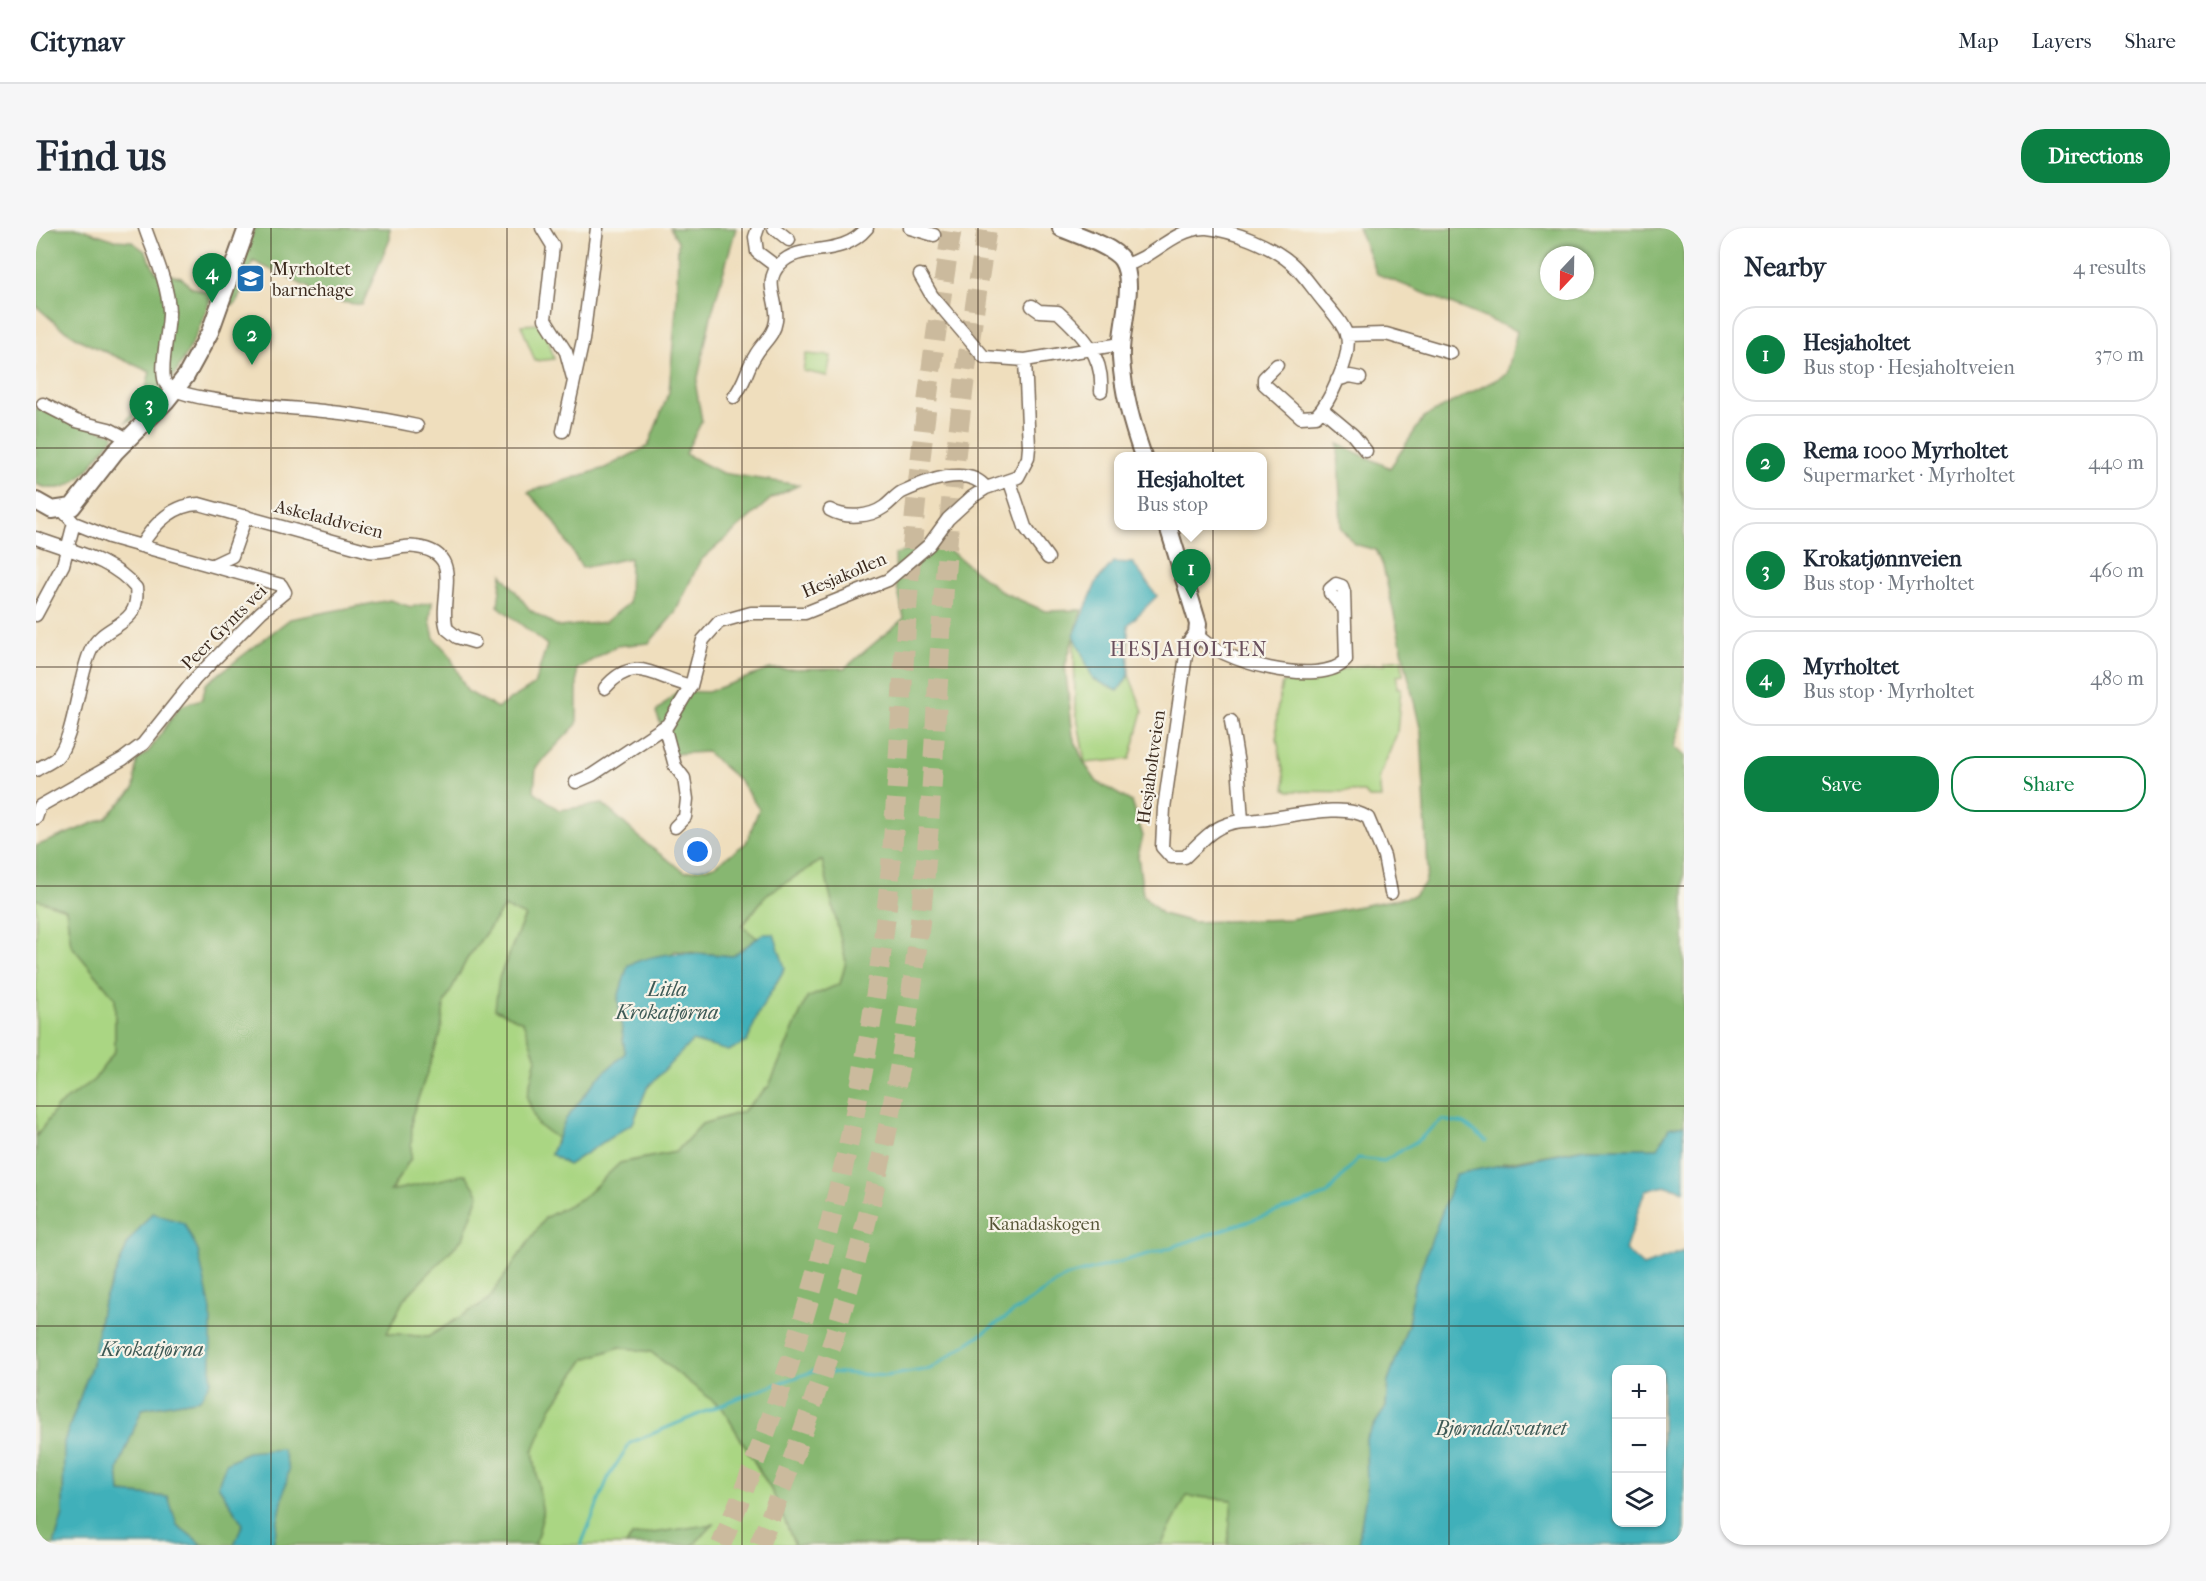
<!DOCTYPE html>
<html lang="en">
<head>
<meta charset="utf-8">
<style>
	body { margin:0; font-family:"IM FELL French Canon",serif; background:#f6f6f7; color:#1f2937 }
	.controls { position:absolute; right:18px; bottom:18px; display:grid; overflow:hidden; border-radius:12px; box-shadow:0 2px 4px #0004 }
	.controls button { width:54px; height:54px; display:grid; place-items:center; padding:0; border:0; border-bottom:2px solid #e0e1e3; background:#fff; color:#1f2937; font:30px sans-serif }
	.compass { position:absolute; left:1504px; top:18px; width:54px; height:54px; border-radius:50%; background:#fff; box-shadow:0 2px 4px #0004; rotate:202deg }
	.you { position:absolute; left:662px; top:624px; width:21px; height:21px; margin:-15px; border:4px solid #fff; border-radius:50%; background:#1a73e8; box-shadow:0 0 0 9px #1a73e833 }
	.badge { display:grid; place-items:center; width:39px; height:39px; border-radius:50%; background:#0b8043; color:#fff; font-size:20px; font-weight:700 }
	.pin { position:absolute; translate:-50% -50px; filter:drop-shadow(0 2px 3px #0008) }
	.pin::after { content:''; position:absolute; top:32px; width:21px; height:18px; background:inherit; clip-path:polygon(0 0,100% 0,50% 100%) }
	.popup { position:absolute; left:1078px; top:224px; width:153px; height:78px; box-sizing:border-box; display:grid; place-content:center; border-radius:12px; background:#fff; filter:drop-shadow(0 2px 4px #0005); font-size:20px; white-space:nowrap; color:#747a83 }
	.popup b { font-size:22px; color:#1f2937 }
	.popup::after { content:''; position:absolute; left:50%; top:100%; margin-left:-12px; border:12px solid transparent; border-top-color:#fff }
	.list { margin:0; padding:0; list-style:none }
	h2 { display:flex; justify-content:space-between; align-items:center; height:78px; margin:0; padding:0 24px; font-size:26px }
	h2 small { font-size:20px; font-weight:400; color:#747a83 }
	.list li { display:grid; grid-template-columns:39px 1fr auto; gap:18px; align-items:center; box-sizing:border-box; height:96px; margin:0 12px 12px; padding:0 12px; border:2px solid #e0e1e3; border-radius:24px }
	.list b { display:block; font-size:22px; white-space:nowrap }
	.list p { margin:0; font-size:20px; white-space:nowrap; color:#747a83 }
	.list em { font-size:20px; font-style:normal; color:#747a83 }
	.actions { display:flex; gap:12px; padding:18px 24px }
	.actions a { flex:1; padding:14px 0; border:2px solid #0b8043; border-radius:24px; text-align:center; font-size:21px; color:#0b8043 }
	.actions .main { background:#0b8043; color:#fff }
	.icon { flex:none; width:33px; height:33px; fill:none; stroke:currentColor; stroke-width:2; stroke-linecap:round; stroke-linejoin:round }
	.map { position:relative; flex:none; width:1648px; height:1317px; overflow:hidden; border-radius:24px }
	header { display:flex; align-items:center; gap:36px; box-sizing:border-box; height:84px; padding:0 30px; background:#fff; border-bottom:2px solid #e0e1e3 }
	header strong { font-size:28px }
	nav { display:flex; gap:33px; margin-inline-start:auto; font-size:21px }
	.intro { display:flex; align-items:center; justify-content:space-between; box-sizing:border-box; height:144px; padding:0 36px }
	h1 { margin:0; font-size:42px }
	.button { padding:15px 27px; border-radius:24px; background:#0b8043; color:#fff; font-size:21px; font-weight:700 }
	main { display:flex; gap:36px; padding:0 36px }
	aside { flex:1; background:#fff; border-radius:24px; box-shadow:0 2px 4px #0004 }
	.map>svg:first-child { display:block }
</style>
</head>
<body>
<header>
<strong>Citynav</strong>
<nav><a>Map</a><a>Layers</a><a>Share</a></nav>
</header>
<div class="intro"><h1>Find us</h1><a class="button">Directions</a></div>
<main>
<div class="map">
<svg width="1648" height="1317" viewBox="0 0 1648 1317">
	<rect width="100%" height="100%" fill="#f7f3e8"/>
	<filter id="ink" filterUnits="userSpaceOnUse"><feTurbulence type="fractalNoise" baseFrequency=".0167" numOctaves="2"/><feDisplacementMap in="SourceGraphic" scale="12" xChannelSelector="R" yChannelSelector="G"/><feConvolveMatrix kernelMatrix="1 2 1 2 8 2 1 2 1" color-interpolation-filters="sRGB"/></filter>
	<filter id="wash" filterUnits="userSpaceOnUse"><feTurbulence type="fractalNoise" baseFrequency=".008" numOctaves="4" result="noise"/><feDisplacementMap in="SourceGraphic" scale="24" xChannelSelector="R" yChannelSelector="G"/><feGaussianBlur stdDeviation="1.35" result="paint"/><feColorMatrix in="noise" values="0 0 0 0 0 0 0 0 0 0 0 0 0 0 0 0 0 1.4 0 .05"/><feComposite in="paint" operator="in"/></filter>
	<g filter="url(#wash)">
		<rect width="100%" height="100%" fill="#efdebd"/>
		<path fill="#aad683" stroke="#728050" stroke-width="1.5" d="M 503,96 L 510,103 L 518,131 L 499,133 L 485,97 Z
			M 770,126 L 795,128 L 791,148 L 767,143 Z
			M 1648,159 L 1648,278 L 1645,260 L 1644,168 Z
			M 1038,407 L 1058,451 L 1082,463 L 1093,447 L 1107,483 L 1094,531 L 1049,535 L 1039,476 Z
			M 1366,431 L 1367,447 L 1361,448 L 1361,460 L 1365,460 L 1361,505 L 1343,550 L 1345,570 L 1333,570 L 1328,564 L 1253,563 L 1249,561 C 1250,547 1245,536 1243,522 C 1238,498 1241,478 1246,455 L 1284,448 L 1313,439 L 1349,436 L 1349,433 Z
			M 786,632 L 810,734 L 804,756 L 771,770 L 733,858 L 706,884 L 666,896 L 640,924 L 584,935 L 548,969 L 509,990 L 452,1072 L 392,1109 L 350,1105 L 368,1071 L 427,1010 L 443,967 L 430,947 L 354,964 L 375,930 L 376,888 L 405,804 L 408,776 L 431,731 L 468,679 L 489,687 L 463,750 L 487,793 L 500,830 L 491,869 L 501,896 L 521,909 L 515,926 L 597,895 L 611,860 L 656,812 L 711,814 L 722,786 L 749,740 L 727,706 L 721,710 L 706,699 L 731,666 Z
			M 0,671 L 30,681 L 35,717 L 79,770 L 79,823 L 58,852 L 22,878 L 0,909 Z
			M 584,1119 L 615,1124 L 687,1181 L 737,1265 L 759,1317 L 657,1317 L 677,1297 L 596,1308 L 590,1317 L 499,1317 L 507,1287 L 497,1223 L 515,1180 L 549,1131 Z
			M 1151,1268 L 1196,1272 L 1192,1317 L 1125,1317 Z"/>
		<path fill="#87b771" stroke="#617048" stroke-width="1.5" fill-rule="evenodd" d="M 0,0 L 43,0 L 79,12 L 95,13 L 110,24 L 120,44 L 145,49 L 155,59 L 176,66 C 164,103 129,182 90,194 L 108,167 L 114,144 L 46,113 L 24,99 L 0,78 Z
			M 218,0 L 354,0 L 354,11 L 326,77 L 283,71 L 271,59 L 217,33 L 201,74 L 197,77 L 192,74 Z
			M 634,0 L 700,0 L 675,88 L 660,159 L 666,193 L 649,226 L 686,245 L 763,257 L 736,270 L 664,333 L 639,385 L 613,415 L 580,418 L 541,441 L 541,496 L 500,539 L 498,563 L 523,582 L 567,576 L 613,618 L 649,644 L 678,638 L 710,615 L 723,581 L 704,553 L 671,524 L 636,526 L 620,484 L 642,463 L 672,464 L 734,441 L 809,440 L 868,390 L 860,355 L 859,326 L 903,314 L 966,364 L 1009,383 L 1046,382 L 1029,438 L 1037,508 L 1048,535 L 1061,554 L 1096,574 L 1107,608 L 1102,627 L 1107,667 L 1126,686 L 1157,694 L 1254,691 L 1378,668 L 1389,655 L 1392,642 L 1385,504 L 1347,338 L 1340,322 L 1318,316 L 1305,300 L 1302,216 L 1354,240 L 1388,189 L 1471,146 L 1481,103 L 1341,46 L 1322,0 L 1648,0 L 1648,159 L 1644,168 L 1645,260 L 1648,278 L 1648,484 L 1638,519 L 1648,528 L 1648,897 L 1633,900 L 1622,920 L 1549,920 L 1467,935 L 1378,1059 L 1372,1097 L 1352,1154 L 1350,1179 L 1330,1210 L 1331,1260 L 1322,1317 L 1192,1317 L 1196,1272 L 1151,1268 L 1125,1317 L 759,1317 L 737,1265 L 687,1181 L 615,1124 L 584,1119 L 549,1131 L 515,1180 L 497,1223 L 507,1287 L 499,1317 L 237,1317 L 182,1257 L 207,1296 L 199,1317 L 167,1317 L 141,1297 L 132,1269 L 84,1265 L 82,1241 L 106,1181 L 163,1171 L 93,1013 L 66,1078 L 56,1136 L 28,1214 L 27,1287 L 18,1317 L 0,1317 L 0,909 L 22,878 L 58,852 L 79,823 L 79,770 L 35,717 L 30,681 L 0,671 L 0,618 L 70,590 L 98,561 L 101,533 L 113,523 L 144,478 L 166,471 L 170,456 L 254,391 L 354,372 L 375,379 L 396,374 L 394,392 L 398,410 L 413,426 L 431,463 L 461,480 L 498,457 L 511,417 L 462,378 L 466,346 L 494,382 L 523,399 L 569,394 L 593,375 L 594,330 L 546,340 L 518,293 L 492,264 L 569,240 L 612,218 L 633,164 L 641,70 L 642,13 ZM 1513,27 L 1549,27 L 1549,63 L 1513,63 ZM 786,632 L 810,734 L 804,756 L 771,770 L 733,858 L 706,884 L 666,896 L 640,924 L 584,935 L 548,969 L 509,990 L 452,1072 L 392,1109 L 351,1105 L 368,1071 L 427,1010 L 443,967 L 430,946 L 354,963 L 375,930 L 376,888 L 405,804 L 408,776 L 431,731 L 468,679 L 489,688 L 463,750 L 459,781 L 487,794 L 500,830 L 491,869 L 501,896 L 522,911 C 536,876 562,850 589,825 L 582,770 L 639,723 L 697,728 L 721,710 L 706,698 L 731,666 Z
			M 0,180 L 79,207 C 56,233 39,274 0,256 Z
			M 678,1296 L 657,1317 L 590,1317 L 596,1308 Z"/>
		<path fill="#40b0ba" stroke="#3e6d6c" stroke-width="1.5" fill-rule="evenodd" d="M 1077,334 L 1097,335 L 1121,368 L 1092,397 L 1093,447 L 1082,463 L 1057,451 L 1038,407 L 1061,353 Z
			M 727,706 L 738,706 L 749,740 L 722,786 L 711,814 L 692,823 L 656,813 L 611,860 L 597,895 L 532,937 L 515,926 L 530,891 L 561,851 L 589,825 L 582,770 L 592,737 C 630,721 658,725 697,728 Z
			M 1648,897 L 1648,963 L 1631,958 L 1609,962 L 1589,1022 L 1607,1038 L 1648,1023 L 1648,1317 L 1322,1317 L 1331,1260 L 1330,1210 L 1350,1179 L 1352,1154 L 1372,1097 L 1378,1059 L 1420,946 L 1549,920 L 1622,920 L 1633,900 ZM 1580,1142 L 1626,1142 L 1626,1294 L 1580,1294 Z
			M 116,985 L 148,995 L 162,1023 L 175,1082 L 175,1152 L 164,1171 L 106,1181 L 82,1241 L 84,1265 L 132,1269 L 141,1297 L 167,1317 L 18,1317 L 27,1287 L 28,1214 L 56,1136 L 66,1078 L 93,1013 Z
			M 246,1221 L 253,1241 L 237,1317 L 198,1317 L 207,1296 L 182,1257 L 190,1235 L 211,1224 Z"/>
		<g fill="none" stroke-linecap="round" stroke-linejoin="round">
			<path stroke="#40b0ba" stroke-width="3" d="M 545,1317 L 573,1248 L 594,1215 L 702,1170 L 778,1143 L 850,1148 L 894,1141 L 1029,1049 L 1127,1022 L 1290,967 L 1322,930 L 1348,933 L 1381,913 L 1406,892 L 1429,896 L 1450,913"/>
		</g>
	</g>
	<g filter="url(#ink)">
		<g fill="none" stroke-linecap="round" stroke-linejoin="round">
			<path stroke="#cbba9d" stroke-width="20" stroke-dasharray="20 10" stroke-linecap="butt" d="M 685,1317 C 768,1125 821,920 847,712 C 862,594 864,474 873,355 C 882,236 897,118 916,0
				M 723,1317 C 803,1124 858,920 882,712 C 897,587 900,460 910,335 C 918,223 933,111 951,0"/>
			<defs>
				<path id="minor" d="M 109,0 C 118,26 132,55 133,83 C 134,99 122,145 130,156 C 143,175 268,180 295,184 C 324,187 352,192 381,198
					M 506,0 L 517,18 L 509,91 L 530,124 L 537,150
					M 722,0 L 719,9 L 721,24 L 741,39
					M 738,0 L 753,12
					M 874,0 L 898,7
					M 1171,0 C 1198,3 1234,17 1255,35 C 1268,46 1277,61 1288,74 C 1296,84 1307,95 1311,108 C 1316,128 1294,174 1280,188 L 1265,189 L 1228,156 L 1228,150 L 1241,137
					M 1089,37 C 1119,29 1136,2 1168,0
					M 884,47 L 896,68 L 948,129 L 989,132
					M 996,78 L 1003,83 L 1022,84 C 1046,106 1068,128 1065,163
					M 1310,107 L 1350,106 L 1415,125
					M 1301,152 L 1314,148 L 1324,150
					M 698,169 C 710,153 710,142 719,128 C 726,115 738,108 740,93 C 743,72 726,55 744,36 C 766,13 804,32 831,0
					M 7,176 L 40,193 L 73,201 L 92,211
					M 1286,181 L 1317,207 L 1330,223
					M 527,203 L 547,112 L 561,0
					M 974,254 L 989,299 L 1012,330
					M 794,282 C 810,291 834,289 848,279 C 855,274 859,268 866,264 C 888,254 932,236 950,260
					M 0,310 C 35,324 74,329 100,360 C 105,400 68,394 55,422 C 42,448 38,514 20,530 C 14,535 6,538 0,542
					M 105,318 C 118,296 136,277 163,276 L 333,323 C 351,326 364,316 380,319 C 431,325 401,371 411,401 L 421,409 L 438,414
					M 177,337 L 196,328 L 210,288
					M 0,387 L 27,337 L 38,295
					M 1161,406 C 1180,433 1285,461 1310,432 L 1308,364 L 1306,358 L 1300,356 L 1294,361 L 1294,365 L 1308,381
					M 1151,420 L 1128,580 L 1126,619 L 1135,629 L 1149,629 C 1168,611 1178,596 1206,593
					M 569,460 C 598,425 619,450 655,458
					M 1195,493 L 1202,536 L 1206,593 C 1239,594 1306,571 1332,590 L 1348,628 L 1355,665
					M 540,554 L 556,547 L 631,497
					M 0,590 L 4,578 L 87,531 L 107,516 L 159,451 L 225,384 L 249,364 L 245,357 L 73,309 L 38,295 L 27,283
					M 639,599 L 649,589 L 651,571 L 648,550 L 639,538 L 629,501 L 655,458 L 667,412 L 683,394 L 715,385 L 769,385 L 852,352 L 893,317 L 912,291 L 936,269 L 950,260 L 982,249 L 992,230 L 993,219 L 989,132 L 1085,116"/>
				<path id="secondary" d="M 1025,0 C 1041,7 1077,18 1086,32 C 1101,55 1083,102 1085,130 C 1087,165 1096,196 1107,228
					M 0,273 L 16,282 L 36,279 L 79,224 L 130,173 L 150,148 L 174,104 L 211,0
					M 1132,298 L 1162,396 L 1161,406 L 1151,420"/>
			</defs>
			<use href="#minor" stroke="#7a6956" stroke-width="15"/>
			<use href="#secondary" stroke="#7a6956" stroke-width="20"/>
			<use href="#minor" stroke="#fff" stroke-width="12"/>
			<use href="#secondary" stroke="#fff" stroke-width="16"/>
		</g>
	</g>
	<path fill="none" stroke="#3b2a1e" stroke-width="1.5" stroke-opacity="0.55" d="M 235,0 L 235,1317M 471,0 L 471,1317M 706,0 L 706,1317M 942,0 L 942,1317M 1177,0 L 1177,1317M 1413,0 L 1413,1317M 0,220 L 1648,220M 0,439 L 1648,439M 0,658 L 1648,658M 0,878 L 1648,878M 0,1098 L 1648,1098"/>
	<defs>
		<symbol id="school-square" viewBox="-11 -11 22 22"><rect x="-9" y="-9" width="18" height="18" rx="4" fill="#1f6fb2" stroke="#f7f3e8"/><path d="M0-5L7-2L0 1L-7-2ZM-4 1L0 2.5L4 1V4Q0 6-4 4Z" fill="#fff"/></symbol>
	</defs>
	<g fill-rule="evenodd">
		<use href="#school-square" x="198" y="34" width="33" height="33"/>
	</g>
	<g text-anchor="middle" stroke-width="4.5" stroke-linejoin="round" paint-order="stroke">
		<g font-size="18" fill="#3b2a1e" stroke="#f7f3e8" text-anchor="start">
			<text x="236" y="47">Myrholtet<tspan x="236" dy="21">barnehage</tspan></text>
		</g>
		<g font-size="18" fill="#3b2a1e" stroke="#f7f3e8">
			<text transform="translate(293 291) rotate(14)" y="6">Askeladdveien</text>
			<text transform="translate(808 347) rotate(-23)" y="6">Hesjakollen</text>
			<text transform="translate(188 399) rotate(-45)" y="6">Peer Gynts vei</text>
			<text transform="translate(1115 539) rotate(-82)" y="6">Hesjaholtveien</text>
		</g>
		<g font-size="18" fill="#575537" stroke="#f7f3e8">
			<text x="1008" y="1002">Kanadaskogen</text>
		</g>
		<g font-size="20" letter-spacing="1.5" fill="#694f5c" stroke="#f7f3e8">
			<text x="1153" y="428">HESJAHOLTEN</text>
		</g>
		<g font-size="20" font-style="italic" fill="#3d5955" stroke="#f7f3e8">
			<text x="631" y="768">Litla<tspan x="631" dy="23">Krokatjørna</tspan></text>
			<text x="116" y="1128">Krokatjørna</text>
			<text x="1465" y="1207">Bjørndalsvatnet</text>
		</g>
	</g>
</svg>
<div class="controls">
<button>+</button>
<button>−</button>
<button><svg class="icon" aria-label="layers" viewBox="0 0 24 24"><path d="M12 4l9 5-9 5-9-5zM3 14l9 5 9-5"/></svg></button>
</div>
<svg class="compass" viewBox="-18 -18 36 36"><path d="M0-13l5 13h-10z" fill="#e53935"/><path d="M0 13l5-13h-10z" fill="#747a83"/></svg>
<div class="you"></div>
<div class="pin badge" style="left:1155px;top:371px">1</div>
<div class="popup"><b>Hesjaholtet</b>Bus stop</div>
<div class="pin badge" style="left:216px;top:137px">2</div>
<div class="pin badge" style="left:113px;top:207px">3</div>
<div class="pin badge" style="left:176px;top:75px">4</div>
</div>
<aside>
<h2>Nearby<small>4 results</small></h2>
<ul class="list">
<li><span class="badge">1</span><div><b>Hesjaholtet</b><p>Bus stop · Hesjaholtveien</p></div><em>370 m</em></li>
<li><span class="badge">2</span><div><b>Rema 1000 Myrholtet</b><p>Supermarket · Myrholtet</p></div><em>440 m</em></li>
<li><span class="badge">3</span><div><b>Krokatjønnveien</b><p>Bus stop · Myrholtet</p></div><em>460 m</em></li>
<li><span class="badge">4</span><div><b>Myrholtet</b><p>Bus stop · Myrholtet</p></div><em>480 m</em></li>
</ul>
<div class="actions"><a class="main">Save</a><a>Share</a></div>
</aside>
</main>
</body>
</html>
